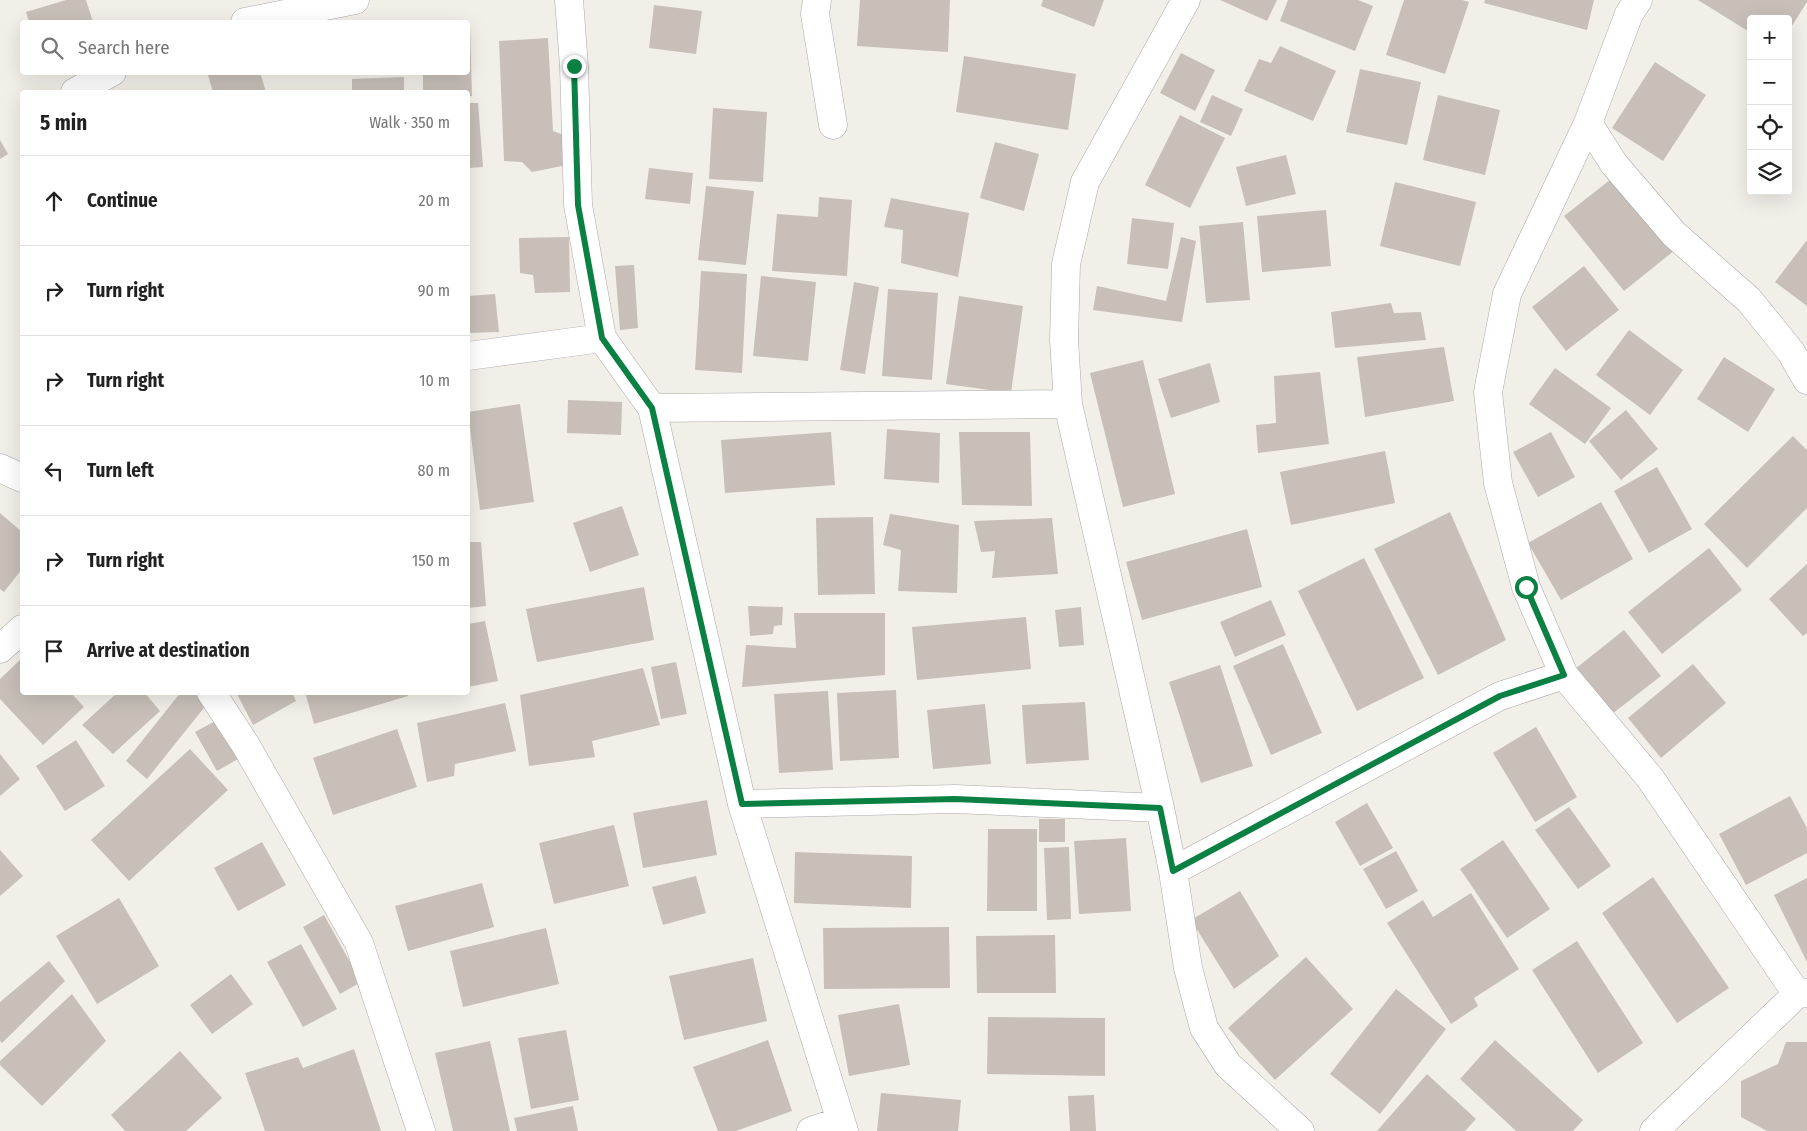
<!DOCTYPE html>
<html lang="en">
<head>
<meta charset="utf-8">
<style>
	body { margin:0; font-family:"Fira Sans Condensed",sans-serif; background:#f6f6f6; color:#222 }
	.controls { position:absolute; right:15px; top:15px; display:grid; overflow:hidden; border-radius:5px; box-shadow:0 5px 20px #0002 }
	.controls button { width:45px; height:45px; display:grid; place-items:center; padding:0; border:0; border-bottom:1px solid #e0e0e0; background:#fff; color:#222; font:25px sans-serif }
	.stop { position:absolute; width:15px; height:15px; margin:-11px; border:4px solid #0b8043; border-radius:50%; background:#fff }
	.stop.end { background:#0b8043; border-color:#fff; box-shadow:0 1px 5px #0008 }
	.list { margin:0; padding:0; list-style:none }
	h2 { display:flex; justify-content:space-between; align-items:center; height:65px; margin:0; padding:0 20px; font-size:21px }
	h2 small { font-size:16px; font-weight:400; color:#767676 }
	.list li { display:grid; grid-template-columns:32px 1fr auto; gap:15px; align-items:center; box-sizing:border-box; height:90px; padding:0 20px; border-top:1px solid #e0e0e0 }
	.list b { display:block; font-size:19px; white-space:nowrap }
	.list em { font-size:16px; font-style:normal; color:#767676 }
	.icon { flex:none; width:28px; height:28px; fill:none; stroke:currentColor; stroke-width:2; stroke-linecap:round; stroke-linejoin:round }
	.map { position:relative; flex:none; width:1807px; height:1131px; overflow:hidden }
	.search { position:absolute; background:#fff; box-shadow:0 5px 20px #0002; left:20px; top:20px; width:450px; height:55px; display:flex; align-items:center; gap:12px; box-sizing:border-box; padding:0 18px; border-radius:5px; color:#767676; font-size:19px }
	.panel { position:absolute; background:#fff; box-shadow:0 5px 20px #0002; left:20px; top:90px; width:450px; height:605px; border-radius:5px }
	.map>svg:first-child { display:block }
</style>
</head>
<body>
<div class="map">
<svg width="1807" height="1131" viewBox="0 0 1807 1131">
	<rect width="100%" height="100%" fill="#f2efe9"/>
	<path fill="#c7bfb8" d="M 66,0 L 86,0 L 93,22 L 29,22 L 26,12 Z
		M 860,0 L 950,0 L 948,52 L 857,46 Z
		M 1043,0 L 1104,0 L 1094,27 L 1041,6 Z
		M 1220,0 L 1277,0 L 1267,21 Z
		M 1288,0 L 1358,0 L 1373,6 L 1355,51 L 1280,21 Z
		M 1404,0 L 1462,0 L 1469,2 L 1445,74 L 1386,55 Z
		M 1485,0 L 1594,0 L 1587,30 L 1484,3 Z
		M 1698,0 L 1807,0 L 1807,2 L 1788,32 L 1788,19 L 1751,19 L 1751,33 Z
		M 654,5 L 702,11 L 696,54 L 649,48 Z
		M 468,26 L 470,26 L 472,96 L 468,97 L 468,92 L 423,92 L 423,72 L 468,72 Z
		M 548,38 L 553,131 L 564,135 L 567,165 L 532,172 L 522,162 L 504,161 L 499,41 Z
		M 1280,46 L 1336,71 L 1313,121 L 1244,91 L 1259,59 L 1271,63 Z
		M 1181,53 L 1215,70 L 1195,111 L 1160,93 Z
		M 964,56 L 1076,74 L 1068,130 L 956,112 Z
		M 1655,62 L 1706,95 L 1663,161 L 1612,128 Z
		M 1360,69 L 1421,82 L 1407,145 L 1346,132 Z
		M 215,72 L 260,72 L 266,92 L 213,92 L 208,75 Z
		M 404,77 L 404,92 L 352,92 L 352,79 Z
		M 1212,95 L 1243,109 L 1231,136 L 1200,122 Z
		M 1438,95 L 1500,110 L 1485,175 L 1423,160 Z
		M 468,103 L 478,103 L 483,167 L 468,168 Z
		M 713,108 L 767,112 L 763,182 L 709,179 Z
		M 1180,115 L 1225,138 L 1190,208 L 1145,185 Z
		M 0,140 L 8,154 L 0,159 Z
		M 995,142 L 1039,154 L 1024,211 L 980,198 Z
		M 1286,155 L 1296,194 L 1246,206 L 1236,167 Z
		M 649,168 L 693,173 L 690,204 L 645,199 Z
		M 1615,176 L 1675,250 L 1624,291 L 1564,216 Z
		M 1395,182 L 1476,202 L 1460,266 L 1380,246 Z
		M 706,186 L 754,191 L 746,265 L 698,260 Z
		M 819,197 L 852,200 L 847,276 L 772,271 L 777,214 L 818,217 Z
		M 891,198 L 969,213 L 958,277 L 901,263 L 903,230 L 884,227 Z
		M 1326,210 L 1331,266 L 1262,272 L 1257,216 Z
		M 1132,218 L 1174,223 L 1168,269 L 1127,264 Z
		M 1243,222 L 1250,300 L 1206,303 L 1199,226 Z
		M 569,237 L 570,292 L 535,293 L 533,275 L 520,273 L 519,238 Z
		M 1181,237 L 1196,241 L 1182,322 L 1093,310 L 1097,286 L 1166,301 Z
		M 1807,240 L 1807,306 L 1775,282 Z
		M 634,265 L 638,328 L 620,330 L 615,266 Z
		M 1584,266 L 1619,310 L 1566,351 L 1532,307 Z
		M 701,271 L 747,274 L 742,373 L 695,370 Z
		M 761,276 L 816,282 L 808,361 L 753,356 Z
		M 854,282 L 879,287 L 865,374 L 840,370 Z
		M 888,289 L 938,293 L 932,380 L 882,376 Z
		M 495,294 L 499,332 L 468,333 L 468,296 Z
		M 959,296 L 1023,306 L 1011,393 L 946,384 Z
		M 1391,303 L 1394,313 L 1421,312 L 1426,340 L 1335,348 L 1331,312 Z
		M 1629,330 L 1683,370 L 1650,415 L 1596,375 Z
		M 1444,347 L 1454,401 L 1365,417 L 1357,357 Z
		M 1724,357 L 1775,389 L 1748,432 L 1697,399 Z
		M 1143,360 L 1175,494 L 1123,507 L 1090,373 Z
		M 1210,363 L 1220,402 L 1171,418 L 1158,379 Z
		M 1555,368 L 1611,408 L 1585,444 L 1529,404 Z
		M 1320,372 L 1329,444 L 1258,453 L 1256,425 L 1276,423 L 1274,376 Z
		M 568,400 L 622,402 L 621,435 L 567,433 Z
		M 520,404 L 534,502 L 480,510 L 468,412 Z
		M 1626,410 L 1658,449 L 1621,480 L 1589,441 Z
		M 887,429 L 940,433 L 939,483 L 884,479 Z
		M 831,432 L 835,485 L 725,493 L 721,440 Z
		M 959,432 L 1030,432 L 1032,506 L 962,505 Z
		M 1551,432 L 1575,477 L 1538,497 L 1513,452 Z
		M 1793,436 L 1807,450 L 1807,508 L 1747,568 L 1704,524 Z
		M 1385,451 L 1395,503 L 1291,525 L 1280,472 Z
		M 1657,467 L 1692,529 L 1649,553 L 1614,491 Z
		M 1601,502 L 1633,559 L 1561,600 L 1528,543 Z
		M 622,506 L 639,555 L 590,572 L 573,523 Z
		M 1450,512 L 1506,640 L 1438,675 L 1374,549 Z
		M 0,513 L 22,532 L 22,569 L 4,592 L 0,589 Z
		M 890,514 L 959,525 L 957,593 L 898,591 L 901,550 L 883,545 Z
		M 873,517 L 875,594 L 818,595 L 816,518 Z
		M 1052,518 L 1058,574 L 992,578 L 995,551 L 981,552 L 974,521 Z
		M 1247,529 L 1262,587 L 1142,620 L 1126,562 Z
		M 468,542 L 481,542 L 486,606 L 468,608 Z
		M 1709,548 L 1742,590 L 1662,654 L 1628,612 Z
		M 1364,558 L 1424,678 L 1357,711 L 1298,591 Z
		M 1807,564 L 1807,633 L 1803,636 L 1769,599 Z
		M 644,587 L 654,640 L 537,662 L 526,609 Z
		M 1271,600 L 1286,635 L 1235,657 L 1220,622 Z
		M 748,606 L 783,607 L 782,625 L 774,626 L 773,634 L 750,636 Z
		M 1081,607 L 1084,645 L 1059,647 L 1055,610 Z
		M 794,613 L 885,613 L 885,675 L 742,687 L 746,645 L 796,648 Z
		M 1026,617 L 1031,669 L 917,680 L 912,627 Z
		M 485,621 L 498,681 L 468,687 L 468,624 Z
		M 1624,630 L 1661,676 L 1612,714 L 1575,669 Z
		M 1283,644 L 1322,733 L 1271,755 L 1233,666 Z
		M 22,658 L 22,692 L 70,692 L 84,707 L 43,745 L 0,699 L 0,679 Z
		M 676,662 L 687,714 L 661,719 L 651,667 Z
		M 1693,664 L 1726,703 L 1661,758 L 1628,718 Z
		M 1220,665 L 1253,766 L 1201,783 L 1169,682 Z
		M 643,668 L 660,725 L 592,741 L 595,757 L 529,766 L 520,695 Z
		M 896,690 L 899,758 L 840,761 L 837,693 Z
		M 828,691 L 833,770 L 779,773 L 774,694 Z
		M 118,692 L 144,692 L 160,711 L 113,754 L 82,725 Z
		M 181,692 L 193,692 L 207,704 L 147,779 L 126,761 Z
		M 240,692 L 292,692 L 296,701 L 253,725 L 237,694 Z
		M 305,692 L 407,692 L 408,696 L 314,724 Z
		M 1085,702 L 1089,760 L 1026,764 L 1022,705 Z
		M 505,703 L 516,751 L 455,764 L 454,776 L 427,782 L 417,723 Z
		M 985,704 L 991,764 L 933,769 L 927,710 Z
		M 217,720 L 238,759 L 217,771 L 195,732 Z
		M 1536,727 L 1577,797 L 1535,822 L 1493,753 Z
		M 397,729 L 417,787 L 333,815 L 313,758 Z
		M 76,740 L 105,786 L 65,811 L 36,766 Z
		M 190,749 L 228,790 L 129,881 L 91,840 Z
		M 0,754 L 20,779 L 0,796 Z
		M 1790,796 L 1807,828 L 1807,853 L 1746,885 L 1719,834 Z
		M 707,800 L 717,855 L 643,868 L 633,813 Z
		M 1367,803 L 1393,848 L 1360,866 L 1335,822 Z
		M 1569,807 L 1611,866 L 1578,889 L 1535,830 Z
		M 1039,819 L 1065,819 L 1065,842 L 1039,842 Z
		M 614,825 L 629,886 L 554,904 L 539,843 Z
		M 988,829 L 1037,829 L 1037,911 L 987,911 Z
		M 1126,838 L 1131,911 L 1079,914 L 1074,841 Z
		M 1503,840 L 1550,909 L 1507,938 L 1460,869 Z
		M 262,842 L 286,885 L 238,911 L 214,868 Z
		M 1069,847 L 1071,919 L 1047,920 L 1044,848 Z
		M 0,850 L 23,876 L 0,896 Z
		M 1396,851 L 1418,891 L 1386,909 L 1363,869 Z
		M 795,852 L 912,856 L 911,908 L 794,903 Z
		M 696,876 L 706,913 L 663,925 L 652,887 Z
		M 1653,877 L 1729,988 L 1677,1023 L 1602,913 Z
		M 1807,878 L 1807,962 L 1774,895 Z
		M 482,883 L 494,927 L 408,951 L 395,906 Z
		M 1240,891 L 1279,956 L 1234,989 L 1191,920 Z
		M 1471,893 L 1519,969 L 1474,998 L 1478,1006 L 1451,1024 L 1387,923 L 1423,900 L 1433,917 Z
		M 119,898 L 159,966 L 97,1004 L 56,936 Z
		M 324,915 L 361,982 L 340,994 L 303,927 Z
		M 949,927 L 950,988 L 824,989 L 823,928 Z
		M 546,928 L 559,984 L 463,1007 L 450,951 Z
		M 1055,935 L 1056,993 L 977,993 L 976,936 Z
		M 1577,941 L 1643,1043 L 1598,1073 L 1532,970 Z
		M 301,944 L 337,1009 L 303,1027 L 267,962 Z
		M 1306,957 L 1353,1009 L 1275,1080 L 1228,1028 Z
		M 753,958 L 767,1021 L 684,1040 L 669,976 Z
		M 49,961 L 65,981 L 2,1043 L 0,1041 L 0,1002 Z
		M 231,974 L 253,1004 L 212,1034 L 190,1005 Z
		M 1396,989 L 1446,1029 L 1380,1114 L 1330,1074 Z
		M 72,994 L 106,1041 L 42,1106 L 0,1065 L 0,1061 Z
		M 899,1004 L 910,1065 L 849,1076 L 838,1015 Z
		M 988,1017 L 1105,1018 L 1105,1076 L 987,1074 Z
		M 566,1030 L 579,1100 L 531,1109 L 518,1038 Z
		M 768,1040 L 792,1111 L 736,1131 L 718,1131 L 693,1067 Z
		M 1495,1040 L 1583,1120 L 1573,1131 L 1516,1131 L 1460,1079 Z
		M 490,1041 L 510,1131 L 453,1131 L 435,1053 Z
		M 1786,1042 L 1807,1042 L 1807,1131 L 1767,1131 L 1741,1117 L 1741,1081 L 1778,1064 Z
		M 354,1049 L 381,1131 L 265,1131 L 245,1073 L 298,1057 L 303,1068 Z
		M 180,1051 L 222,1098 L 186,1131 L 125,1131 L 111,1115 Z
		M 1427,1074 L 1476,1119 L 1465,1131 L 1377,1131 Z
		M 881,1093 L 961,1100 L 958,1131 L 877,1131 Z
		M 1094,1095 L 1096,1131 L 1070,1131 L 1068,1096 Z
		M 573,1106 L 578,1131 L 517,1131 L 514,1118 Z"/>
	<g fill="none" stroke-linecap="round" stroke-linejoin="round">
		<defs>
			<path id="minor" d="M 569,0 L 574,66 L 578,205 L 602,338 L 652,408 L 742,804 L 844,1131
				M 817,0 L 815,14 L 833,125
				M 1186,0 L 1085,182 L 1066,264 L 1064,340 L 1068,404 L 1160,808 L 1173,871 L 1188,968 L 1204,1028 L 1228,1065 L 1300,1131
				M 1638,0 L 1629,14 L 1588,123 L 1507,294 L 1488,392 L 1498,483 L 1526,587 L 1564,675 L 1650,778 L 1797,994
				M 245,22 L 355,0
				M 75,92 L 112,72
				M 1588,123 L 1614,164 L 1674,234 L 1749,300 L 1791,352 L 1807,380
				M 468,356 L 602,338
				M 652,408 L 1068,404
				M 0,468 L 22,478
				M 0,649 L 22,629
				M 211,692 L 245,744 L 359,943 L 421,1131
				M 742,804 L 955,799 L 1160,808
				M 1173,871 L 1500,696 L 1564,675
				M 811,1131 L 841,1121
				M 1654,1131 L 1797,994 L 1807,993"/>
		</defs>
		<use href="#minor" stroke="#a9a9a9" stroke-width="29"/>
		<use href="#minor" stroke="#fff" stroke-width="28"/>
	</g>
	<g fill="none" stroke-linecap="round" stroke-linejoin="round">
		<path stroke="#0b8043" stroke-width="6" d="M 574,66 L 578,205 L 602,338 L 652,408 L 742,804 L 955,799 L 1160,808 L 1173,871 L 1500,696 L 1564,675 L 1526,587"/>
	</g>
</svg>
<div class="controls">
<button>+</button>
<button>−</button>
<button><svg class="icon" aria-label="locate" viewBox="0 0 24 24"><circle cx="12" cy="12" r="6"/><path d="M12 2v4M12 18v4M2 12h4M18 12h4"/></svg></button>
<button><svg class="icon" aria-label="layers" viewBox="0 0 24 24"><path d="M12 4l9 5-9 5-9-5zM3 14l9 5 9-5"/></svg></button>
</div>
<div class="stop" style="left:1526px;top:587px"></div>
<div class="stop end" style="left:574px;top:66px"></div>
<div class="search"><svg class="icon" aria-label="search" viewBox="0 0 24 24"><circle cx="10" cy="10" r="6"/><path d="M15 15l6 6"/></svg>Search here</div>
<section class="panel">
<h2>5 min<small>Walk · 350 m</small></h2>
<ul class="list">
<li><svg class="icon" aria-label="ahead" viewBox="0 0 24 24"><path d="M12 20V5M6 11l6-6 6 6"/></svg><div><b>Continue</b></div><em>20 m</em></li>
<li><svg class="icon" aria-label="right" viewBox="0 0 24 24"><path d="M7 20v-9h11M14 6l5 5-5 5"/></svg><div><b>Turn right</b></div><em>90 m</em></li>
<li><svg class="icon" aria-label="right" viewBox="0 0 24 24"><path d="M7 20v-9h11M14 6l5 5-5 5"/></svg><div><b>Turn right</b></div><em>10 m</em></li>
<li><svg class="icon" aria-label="left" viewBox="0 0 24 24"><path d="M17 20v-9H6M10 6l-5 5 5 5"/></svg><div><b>Turn left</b></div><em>80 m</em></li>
<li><svg class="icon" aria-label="right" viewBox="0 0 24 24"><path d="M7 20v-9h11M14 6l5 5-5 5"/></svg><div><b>Turn right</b></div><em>150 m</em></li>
<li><svg class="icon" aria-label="arrive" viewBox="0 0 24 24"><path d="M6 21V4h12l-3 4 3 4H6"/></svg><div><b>Arrive at destination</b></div></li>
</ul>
</section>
</div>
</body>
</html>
